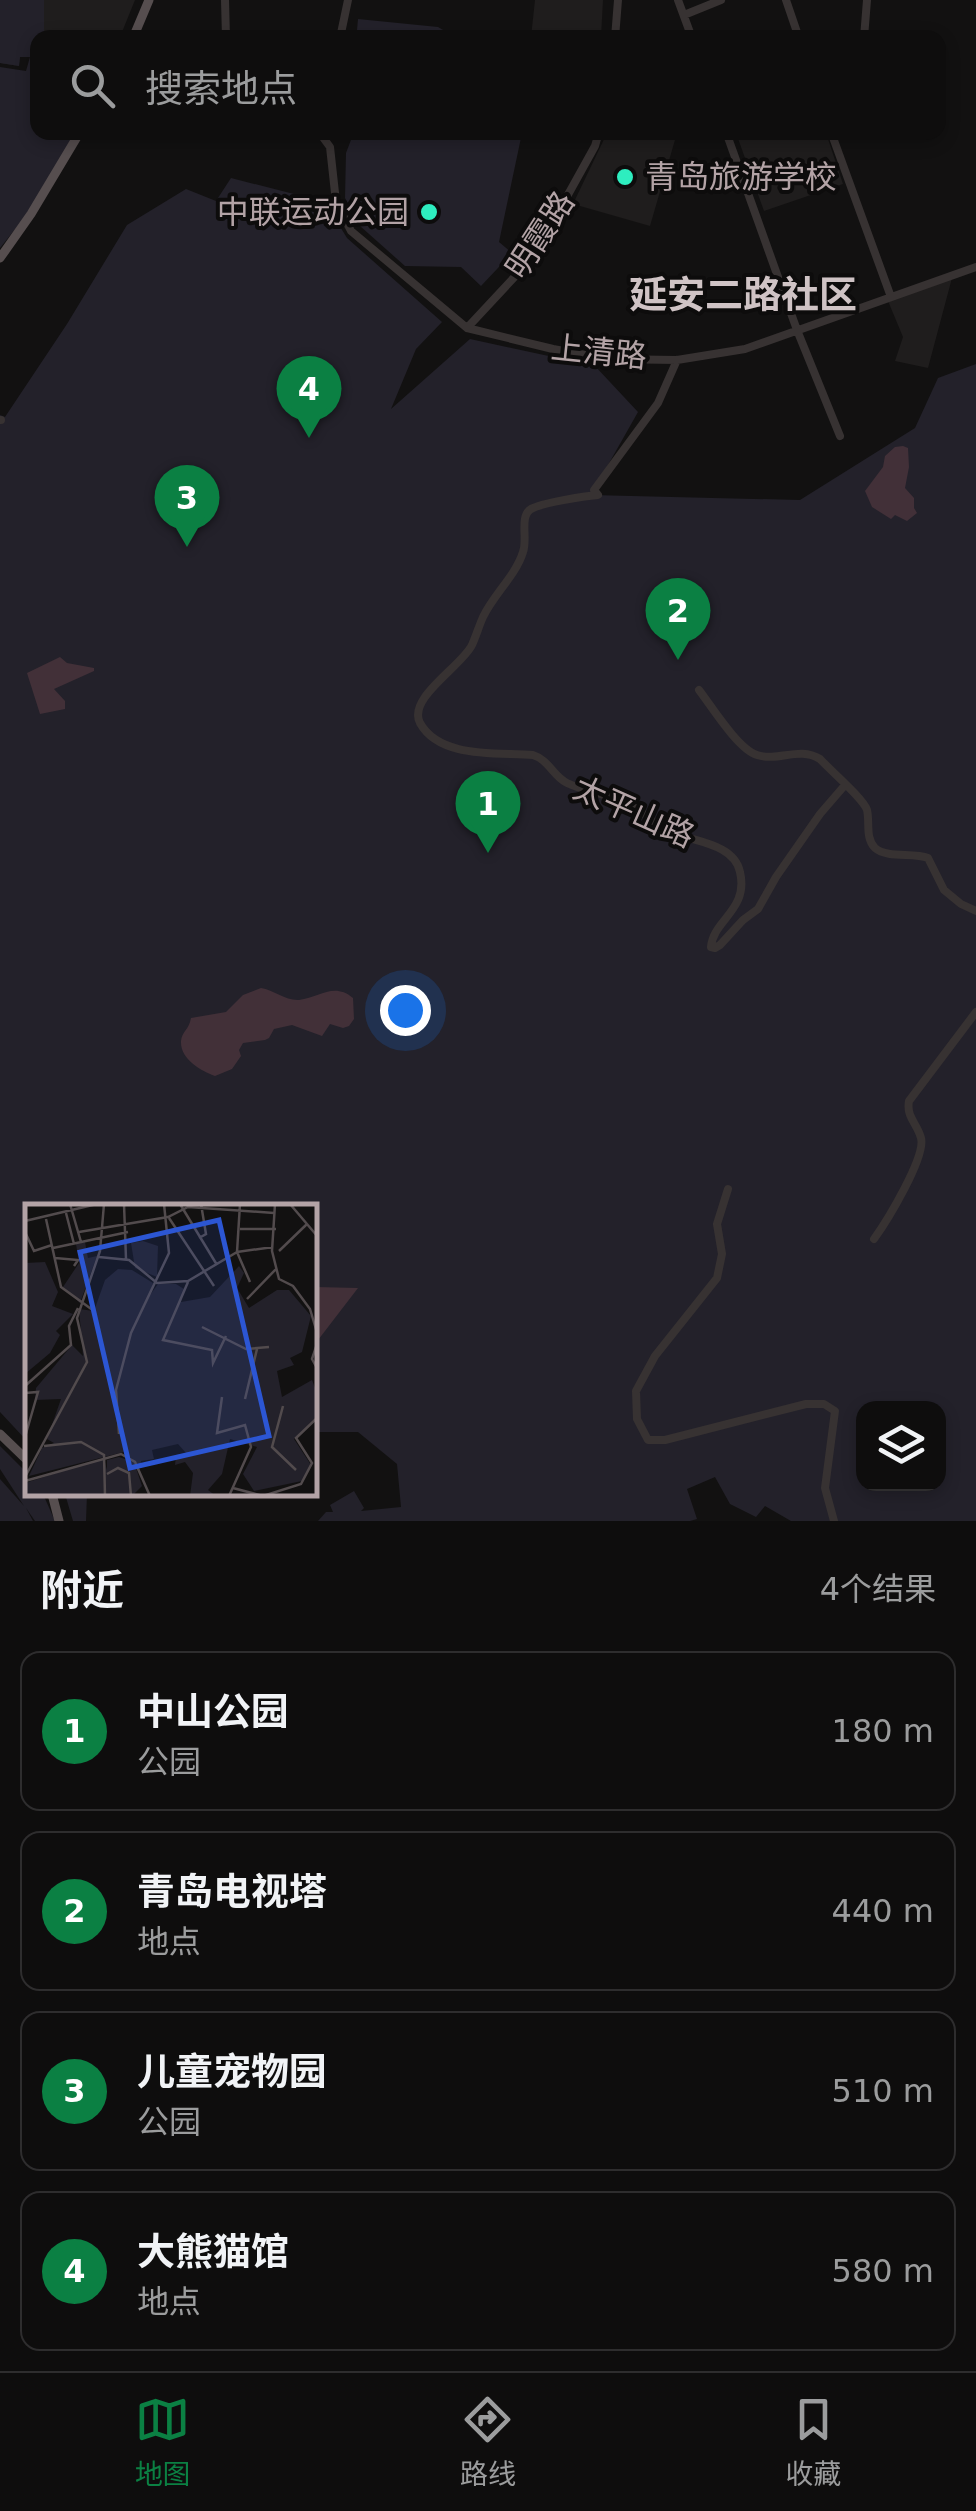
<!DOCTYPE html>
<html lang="zh">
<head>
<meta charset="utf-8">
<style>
	body { margin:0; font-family:"DejaVu Sans","Noto Sans SC",sans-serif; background:#171616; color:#f1f3f6 }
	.controls { position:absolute; right:30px; bottom:30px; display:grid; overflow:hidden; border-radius:20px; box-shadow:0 5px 15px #0003 }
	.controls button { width:90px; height:90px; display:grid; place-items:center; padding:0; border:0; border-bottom:2px solid #2e2d2e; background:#0e0d0d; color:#f1f3f6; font:50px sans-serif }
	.you { position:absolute; left:405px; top:1010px; width:35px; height:35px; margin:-25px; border:8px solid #fff; border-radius:50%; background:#1a73e8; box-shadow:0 0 0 15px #1a73e833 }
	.badge { display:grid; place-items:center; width:65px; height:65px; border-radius:50%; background:#0b8043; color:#fff; font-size:32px; font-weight:700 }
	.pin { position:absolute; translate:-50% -82px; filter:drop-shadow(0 2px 5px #0008) }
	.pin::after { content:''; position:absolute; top:52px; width:35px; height:30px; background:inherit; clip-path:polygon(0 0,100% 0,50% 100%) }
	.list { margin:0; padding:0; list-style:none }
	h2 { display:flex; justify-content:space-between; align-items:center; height:130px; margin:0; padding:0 40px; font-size:42px }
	h2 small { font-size:32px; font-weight:400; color:#9b9c9d }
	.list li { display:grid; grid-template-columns:65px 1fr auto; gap:30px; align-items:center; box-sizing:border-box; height:160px; margin:0 20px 20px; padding:0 20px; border:2px solid #2e2d2e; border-radius:20px }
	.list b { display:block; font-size:38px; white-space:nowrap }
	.list p { margin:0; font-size:32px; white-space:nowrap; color:#9b9c9d }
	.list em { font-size:32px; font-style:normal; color:#9b9c9d }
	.icon { flex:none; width:55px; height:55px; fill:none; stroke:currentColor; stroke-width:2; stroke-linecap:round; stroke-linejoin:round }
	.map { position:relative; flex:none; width:976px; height:1521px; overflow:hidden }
	.search { position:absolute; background:#0e0d0d; box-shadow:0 5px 15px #0003; left:30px; right:30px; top:30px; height:110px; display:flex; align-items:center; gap:25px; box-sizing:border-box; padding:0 35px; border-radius:20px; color:#9b9c9d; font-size:38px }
	.sheet { height:850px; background:#0e0d0d }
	nav { display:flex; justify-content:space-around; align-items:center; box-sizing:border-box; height:140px; border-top:2px solid #2e2d2e; background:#0e0d0d; font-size:28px; color:#9b9c9d }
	nav a { display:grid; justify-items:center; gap:5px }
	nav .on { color:#0b8043 }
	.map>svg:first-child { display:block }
</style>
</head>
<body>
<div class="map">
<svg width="976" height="1521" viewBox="0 0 976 1521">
	<rect width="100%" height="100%" fill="#121111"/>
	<path fill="#1f1d1d" d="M 0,0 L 135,0 L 120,37 L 38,38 L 37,56 L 20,56 L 19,66 L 0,63 Z
		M 535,0 L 603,0 L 601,37 L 531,37 Z
		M 607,133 L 677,133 L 650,226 L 573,204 Z
		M 736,133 L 826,133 L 843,184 L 764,211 Z
		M 952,278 L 928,368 L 895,361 L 903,337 L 888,301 Z"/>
	<path fill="#23212a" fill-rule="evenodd" d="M 0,0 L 44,0 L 44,37 L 38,38 L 38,132 L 75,133 L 28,213 L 0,248 L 0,67 L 26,71 L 30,57 L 20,57 L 19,66 L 0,63 Z
		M 358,19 L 438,27 L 455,37 L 389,37 L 389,35 L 357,30 Z
		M 354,132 L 522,133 L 499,242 L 512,253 L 481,286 L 461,267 L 405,266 L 360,226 L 345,198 L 346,153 Z
		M 231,178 L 325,202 L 347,238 L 442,322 L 416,349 L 391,409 L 470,339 L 595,366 L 638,412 L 591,495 L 800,500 L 915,428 L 938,378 L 976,364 L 976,1521 L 791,1521 L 765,1506 L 756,1517 L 730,1504 L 715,1477 L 687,1489 L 697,1519 L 690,1521 L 318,1521 L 326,1512 L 333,1512 L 330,1505 L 354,1491 L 364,1508 L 361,1511 L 401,1507 L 397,1464 L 358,1432 L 315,1432 L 315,1206 L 28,1206 L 27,1441 L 0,1412 L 0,415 L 5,417 L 67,324 L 127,225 L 186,189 L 216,201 ZM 864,1408 L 938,1408 L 938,1484 L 864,1484 Z
		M 0,1446 L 27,1473 L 28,1494 L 43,1494 L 55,1521 L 35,1521 L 26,1508 L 33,1521 L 0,1521 L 0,1479 L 24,1506 L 0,1469 Z
		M 65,1494 L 87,1494 L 86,1521 L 73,1521 Z"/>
	<path fill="#423038" d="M 903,446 L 908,448 L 909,467 L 905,488 L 914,498 L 914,508 L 917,513 L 907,521 L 895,515 L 891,519 L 872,507 L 865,491 L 883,467 L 885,456 L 895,447 Z
		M 60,657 L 67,663 L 94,668 L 94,671 L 54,689 L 65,701 L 65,709 L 40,714 L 27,673 Z
		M 261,988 C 274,990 286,1001 299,1000 C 320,997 334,982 353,998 L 354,1019 L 349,1026 L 343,1028 L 330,1024 L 322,1036 L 292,1025 L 274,1029 L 269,1038 L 265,1040 L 243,1043 L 239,1050 L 241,1056 L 232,1069 L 215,1076 C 201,1071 180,1059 181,1041 C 182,1031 189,1030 191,1018 L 226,1012 L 243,995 Z
		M 315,1287 L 358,1288 L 315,1344 Z"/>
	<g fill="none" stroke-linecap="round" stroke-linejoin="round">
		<path stroke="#373232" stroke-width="8" d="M 225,0 L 226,38
			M 678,0 L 692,38
			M 786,0 L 799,38
			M 684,15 L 721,0
			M 340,38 L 348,0
			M 615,38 L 618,0
			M 864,38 L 867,0
			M 319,132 L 330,147 L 336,202 L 351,231 L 467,328 L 553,349 L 607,359 L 677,360 L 745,349 L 976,267
			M 726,132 L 797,330 L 840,436
			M 831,132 L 891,297
			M 467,328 L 534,256 L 595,146 L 599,132
			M 677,360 L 658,403 L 594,490 L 598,495 C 585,496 541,503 531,509 C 519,516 528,539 523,552 C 516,575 494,594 483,617 C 479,626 476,636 472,645 C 461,667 407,698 420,723 C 440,759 498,752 533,755 C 549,760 553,776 567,783 C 586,792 607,794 626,803 C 642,810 654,824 671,832 C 693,842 734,843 740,872 C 749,910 713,920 711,947 L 715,948 L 720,945 L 743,920 L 758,909 L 776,877 L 820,814 L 845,785
			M 0,420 L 1,420
			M 699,690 C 712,707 738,749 757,755 C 779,762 799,746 820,759 C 829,769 864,799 867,810 C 870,822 865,838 875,848 C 888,859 913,852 928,858 L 944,890 L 961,904 L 976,911
			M 728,1189 L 717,1224 L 722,1254 L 717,1278 L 655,1356 L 636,1391 L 637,1419 L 648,1440 L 665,1440 L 806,1404 L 824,1404 L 835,1411 L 825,1488 L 834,1521
			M 874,1239 C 887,1221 926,1157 921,1138 C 917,1123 906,1117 909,1101 L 976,1012"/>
		<path stroke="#564e4f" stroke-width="9" d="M 133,38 L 149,0
			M 0,258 L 31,214 L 80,132
			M 0,1434 L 28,1461
			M 52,1494 L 59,1521"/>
	</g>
	<g fill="#2eedbf" stroke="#0d0c0c" stroke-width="4">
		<circle cx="625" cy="177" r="10"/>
		<circle cx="429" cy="212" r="10"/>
	</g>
	<g text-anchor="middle" stroke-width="8" stroke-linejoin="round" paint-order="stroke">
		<g font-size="32" fill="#b3a3a6" stroke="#0d0c0c" text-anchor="start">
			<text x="645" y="188">青岛旅游学校</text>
			<text x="409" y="223" text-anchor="end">中联运动公园</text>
		</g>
		<g font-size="32" fill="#b3a3a6" stroke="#0d0c0c">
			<text transform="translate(540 235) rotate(-57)" y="11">明霞路</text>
			<text transform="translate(599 352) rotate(6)" y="11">上清路</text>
			<text transform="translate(634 812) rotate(24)" y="11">太平山路</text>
		</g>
		<g font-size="38" font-weight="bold" fill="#cfc3c5" stroke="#0d0c0c">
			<text x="743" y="308">延安二路社区</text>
		</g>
	</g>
	<g transform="translate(25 1204)">
		<rect width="292" height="292" fill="#121111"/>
		<path d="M 118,37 L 133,42 L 132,73 L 110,64 L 106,39 ZM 60,38 L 63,54 L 72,52 L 55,99 L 38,83 L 54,59 L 51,40 ZM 20,58 L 33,88 L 27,102 L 48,110 L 31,127 L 35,131 L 25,149 L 0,170 L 0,59 ZM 214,62 L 219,69 L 212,84 L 224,104 L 252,86 L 264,86 L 286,112 L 277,148 L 265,154 L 269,161 L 252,167 L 257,193 L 287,176 L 292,189 L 292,212 L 269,235 L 286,261 L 277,277 L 229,287 L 218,270 L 232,243 L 205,235 L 197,270 L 183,286 L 191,292 L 165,292 L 168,269 L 160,258 L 150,261 L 151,251 L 161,249 L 153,240 L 127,246 L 129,255 L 116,257 L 117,264 L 99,248 L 4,272 L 17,244 L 29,239 L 22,235 L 36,195 L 10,196 L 11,184 L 47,141 L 58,152 L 54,105 L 69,107 L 80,76 L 93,65 L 107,66 L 128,79 L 125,91 L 133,80 L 151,80 L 159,85 L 156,98 L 185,93 ZM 94,253 L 109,258 L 117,282 L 107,292 L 3,292 L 0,279 L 79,254 L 82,266 L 82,256 Z" fill="#23212a"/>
		<path fill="none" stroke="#524b4d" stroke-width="2.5" d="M 45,0 L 56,38M 99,0 L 101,55M 155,0 L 192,61M 250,0 L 247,47 L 254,75 L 268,82 L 285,105 L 293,132M 265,0 L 293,33M 41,9 L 49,40M 144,14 L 189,82M 21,15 L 36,83 L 69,107M 0,17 L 72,0M 215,25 L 251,25M 0,28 L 9,47 L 27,41M 54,28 L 143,13 L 163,3 L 249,9M 174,34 L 181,30 L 176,0M 28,44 L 103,28M 254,47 L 282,20M 212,48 L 248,43M 212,48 L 225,78M 74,53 L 104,56 L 132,79 L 163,77 L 212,48 L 215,0M 30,54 L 53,56 L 49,62M 163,78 L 138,136 L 187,146 L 188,159 L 201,132M 222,95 L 252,64M 177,123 L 221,145 L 244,143M 293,137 L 287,155 L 293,166M 0,182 L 46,141 L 44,122 L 53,104M 0,189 L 13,188 L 0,233M 197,193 L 192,229 L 220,221 L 226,243 L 204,292M 220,195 L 232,145M 258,202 L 247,243 L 271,266M 94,230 L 91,186 L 106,129 L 144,49 L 139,0M 19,242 L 56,238 L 79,251 L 80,292M 82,270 L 93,264 L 104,269 L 106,292M 0,273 L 62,158 L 52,114 L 75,47 L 79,0M 0,277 L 96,250 L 110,258 L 125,292M 208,284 L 238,292 L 276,280 L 287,259 L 271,234 L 293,213"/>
		<path fill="#2c56d3" fill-opacity="0.15" stroke="#2c56d3" stroke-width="5" d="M 194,16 L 244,232 L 105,264 L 55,48 Z"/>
		<rect width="292" height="292" fill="none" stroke="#b3a3a6" stroke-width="5"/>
	</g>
</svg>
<div class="controls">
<button><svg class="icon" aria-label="layers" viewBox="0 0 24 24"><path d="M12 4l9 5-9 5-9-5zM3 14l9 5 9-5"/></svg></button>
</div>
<div class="you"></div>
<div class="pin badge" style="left:488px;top:853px">1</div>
<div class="pin badge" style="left:678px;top:660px">2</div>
<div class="pin badge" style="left:187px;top:547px">3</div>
<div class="pin badge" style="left:309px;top:438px">4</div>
<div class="search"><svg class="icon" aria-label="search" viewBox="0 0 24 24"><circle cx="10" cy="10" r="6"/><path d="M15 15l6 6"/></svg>搜索地点</div>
</div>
<section class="sheet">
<h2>附近<small>4个结果</small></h2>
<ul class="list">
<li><span class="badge">1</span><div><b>中山公园</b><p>公园</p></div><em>180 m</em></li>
<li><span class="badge">2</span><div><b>青岛电视塔</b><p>地点</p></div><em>440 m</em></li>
<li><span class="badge">3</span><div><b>儿童宠物园</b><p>公园</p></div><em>510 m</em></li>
<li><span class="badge">4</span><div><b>大熊猫馆</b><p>地点</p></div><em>580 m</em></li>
</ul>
</section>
<nav>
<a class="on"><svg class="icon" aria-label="map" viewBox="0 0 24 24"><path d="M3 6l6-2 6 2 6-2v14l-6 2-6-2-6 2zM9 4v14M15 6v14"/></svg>地图</a>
<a><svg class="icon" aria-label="directions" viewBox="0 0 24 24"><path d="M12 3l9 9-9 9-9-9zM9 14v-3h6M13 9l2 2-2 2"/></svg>路线</a>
<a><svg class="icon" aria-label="saved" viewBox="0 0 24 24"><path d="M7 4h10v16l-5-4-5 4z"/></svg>收藏</a>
</nav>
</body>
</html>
